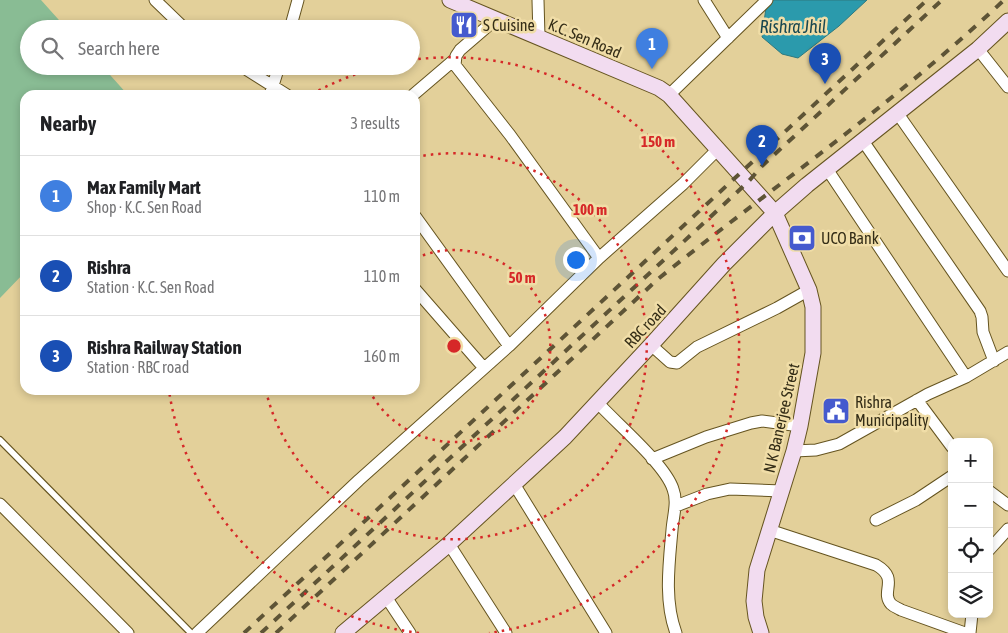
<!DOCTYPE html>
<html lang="en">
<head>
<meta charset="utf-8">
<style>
	body { margin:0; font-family:"Asap Condensed",sans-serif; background:#f6f6f6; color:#202124 }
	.controls { position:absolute; right:15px; bottom:15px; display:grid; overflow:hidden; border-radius:10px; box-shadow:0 2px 8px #0003 }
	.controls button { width:45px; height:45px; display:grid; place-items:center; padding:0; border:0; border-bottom:1px solid #e0e0e0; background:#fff; color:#202124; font:25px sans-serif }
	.you { position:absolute; left:575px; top:259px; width:18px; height:18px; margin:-12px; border:4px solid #fff; border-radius:50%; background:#1a73e8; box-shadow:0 0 0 8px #1a73e833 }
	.badge { display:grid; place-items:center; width:32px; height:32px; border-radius:50%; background:#111827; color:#fff; font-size:16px; font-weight:700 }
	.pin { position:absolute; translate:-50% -41px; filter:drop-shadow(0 1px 2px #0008) }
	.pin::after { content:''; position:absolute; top:26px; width:18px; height:15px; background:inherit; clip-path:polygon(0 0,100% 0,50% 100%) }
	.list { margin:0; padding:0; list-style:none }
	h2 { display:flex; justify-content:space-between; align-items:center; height:65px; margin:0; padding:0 20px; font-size:21px }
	h2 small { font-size:16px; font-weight:400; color:#757577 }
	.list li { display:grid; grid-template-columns:32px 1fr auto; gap:15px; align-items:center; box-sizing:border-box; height:80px; padding:0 20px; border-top:1px solid #e0e0e0 }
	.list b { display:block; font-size:19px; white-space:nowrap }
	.list p { margin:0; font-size:16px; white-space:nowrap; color:#757577 }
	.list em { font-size:16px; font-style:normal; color:#757577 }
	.icon { flex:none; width:28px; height:28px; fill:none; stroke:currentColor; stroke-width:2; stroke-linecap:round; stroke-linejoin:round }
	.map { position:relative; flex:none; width:1008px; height:633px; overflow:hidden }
	.search { position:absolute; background:#fff; box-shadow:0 2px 8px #0003; left:20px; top:20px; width:400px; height:55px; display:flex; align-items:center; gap:12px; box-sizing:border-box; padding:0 18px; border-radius:28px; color:#757577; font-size:19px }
	.panel { position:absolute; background:#fff; box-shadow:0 2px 8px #0003; left:20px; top:90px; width:400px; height:305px; border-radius:15px }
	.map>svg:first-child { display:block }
</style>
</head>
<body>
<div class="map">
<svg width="1008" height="633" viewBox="0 0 1008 633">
	<rect width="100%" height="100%" fill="#e3d09a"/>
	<path fill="#89bc94" d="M 0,0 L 41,0 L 67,29 L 29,29 L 29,66 L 102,66 L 128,95 L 25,95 L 25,272 L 0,298 Z"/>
	<path fill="#2b9aac" stroke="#2e797f" d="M 767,0 L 867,0 L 839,26 L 798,58 L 782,54 L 762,37 Z"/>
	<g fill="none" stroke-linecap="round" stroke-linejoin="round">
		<defs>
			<path id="lane" d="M 0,440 L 191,633"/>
			<path id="street" d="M 155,0 L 185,29
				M 538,0 L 539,37
				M 704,0 L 728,38
				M 290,29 L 298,0
				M 978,49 L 1008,87
				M 241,66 L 287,95
				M 270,95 L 279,66
				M 413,95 L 454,60
				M 669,95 L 767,0
				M 898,114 L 1008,271
				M 863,141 L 980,311 L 982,317 L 983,332 L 994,361
				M 827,169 L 966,377
				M 415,216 L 509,346
				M 599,258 L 683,184 L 717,150
				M 415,289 L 484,368
				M 651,345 L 670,362 L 677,363 L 697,347 L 777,308 L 809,290
				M 917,400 L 952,447
				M 597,402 C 616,423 665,464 673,489 C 678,502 673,516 672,530 C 669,564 664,601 676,633
				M 794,451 L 816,450 L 839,444 L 928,394 L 966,377 L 1008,352
				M 652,459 L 706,437 L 751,423 L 762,421 L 800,426
				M 514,484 L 606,633
				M 989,491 L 1008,505
				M 0,504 L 128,633
				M 676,506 L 707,494 L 730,489 L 782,491
				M 876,520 L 916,500 L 952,476
				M 769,530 L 876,565 C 900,579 880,591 891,604 C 894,607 898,608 901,610 L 965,633
				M 449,544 L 506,633
				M 989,550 L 1008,529
				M 386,597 L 410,633
				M 197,633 L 359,480 L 509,346 L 599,258 L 510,135 L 455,65 L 456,56 L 460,50 L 496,19
				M 970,633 L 972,614"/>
			<path id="secondary" d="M 450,0 L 659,88 L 669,95 L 775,213 L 809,290 L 813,307 L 813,353 L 800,426 L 794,451 L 757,570 L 754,601 L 756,617 L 761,633
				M 343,633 L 449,544 L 565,437 L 651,345 L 724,264 L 775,213 L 807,185 L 978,49 L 1008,21"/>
		</defs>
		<use href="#lane" stroke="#655420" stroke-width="8"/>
		<use href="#street" stroke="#655420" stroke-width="13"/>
		<use href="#secondary" stroke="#655420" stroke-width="17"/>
		<use href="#lane" stroke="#fff" stroke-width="5.5"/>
		<use href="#street" stroke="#fff" stroke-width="11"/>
		<use href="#secondary" stroke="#f2dcf0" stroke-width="15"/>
		<path stroke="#5e5436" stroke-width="4" stroke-dasharray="9 9" stroke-linecap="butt" d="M 244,633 L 927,0
			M 261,633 L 748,182 L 762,166 L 942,0
			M 276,633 L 658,279 C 774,186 896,102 1004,0"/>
	</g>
	<g fill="none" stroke="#d62828" stroke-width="2.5" stroke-dasharray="2.5 5">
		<path d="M416 258A96 96 0 1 1 369 390"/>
		<path d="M416 157A193 193 0 1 1 266 391"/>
		<path d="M419 633A289 289 0 0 1 169 391M312 94A289 289 0 0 1 379 67M411 60A289 289 0 1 1 489 633"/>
	</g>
	<defs>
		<symbol id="restaurant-square" viewBox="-11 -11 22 22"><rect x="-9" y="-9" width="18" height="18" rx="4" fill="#455ace" stroke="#f0dda7"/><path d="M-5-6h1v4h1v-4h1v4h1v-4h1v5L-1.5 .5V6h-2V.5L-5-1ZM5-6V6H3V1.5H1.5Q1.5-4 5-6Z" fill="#fff"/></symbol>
		<symbol id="bank-square" viewBox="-11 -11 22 22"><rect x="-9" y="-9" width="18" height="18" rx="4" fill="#455ace" stroke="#f0dda7"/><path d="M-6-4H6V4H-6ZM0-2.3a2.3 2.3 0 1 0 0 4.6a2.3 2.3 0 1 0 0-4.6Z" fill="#fff"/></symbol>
		<symbol id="civic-square" viewBox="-11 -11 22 22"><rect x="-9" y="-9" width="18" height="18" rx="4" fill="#455ace" stroke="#f0dda7"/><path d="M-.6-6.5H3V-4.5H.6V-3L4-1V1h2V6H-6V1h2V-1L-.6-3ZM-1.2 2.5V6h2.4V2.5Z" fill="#fff"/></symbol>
	</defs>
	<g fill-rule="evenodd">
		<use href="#restaurant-square" x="448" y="9" width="32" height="32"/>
		<use href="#bank-square" x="786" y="222" width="32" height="32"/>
		<use href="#civic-square" x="820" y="395" width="32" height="32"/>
	</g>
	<g text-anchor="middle" stroke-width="5" stroke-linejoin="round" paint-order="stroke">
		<g font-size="16" fill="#342d17" stroke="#f0dda7" text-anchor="start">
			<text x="483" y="31">S Cuisine</text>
			<text x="821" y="244">UCO Bank</text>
			<text x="855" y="408">Rishra<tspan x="855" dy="18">Municipality</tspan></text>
		</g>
		<g font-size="16" fill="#342d17" stroke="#f0dda7">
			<text transform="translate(585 38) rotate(23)" y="6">K.C. Sen Road</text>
			<text transform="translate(645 326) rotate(-47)" y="6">RBC road</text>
			<text transform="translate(781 418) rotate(-77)" y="6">N K Banerjee Street</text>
		</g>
		<g font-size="18" font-style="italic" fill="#194850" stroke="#f0dda7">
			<text x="793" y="33">Rishra Jhil</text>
		</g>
	</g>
	<circle cx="454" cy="346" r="8" fill="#d62828" stroke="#f0dda7" stroke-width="2.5"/>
	<g font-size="15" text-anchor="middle" font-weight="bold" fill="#d62828" stroke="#f0dda7" stroke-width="5" stroke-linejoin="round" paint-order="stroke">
		<text x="658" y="147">150 m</text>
		<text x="590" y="215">100 m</text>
		<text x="522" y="283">50 m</text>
	</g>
</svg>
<div class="controls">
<button>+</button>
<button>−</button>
<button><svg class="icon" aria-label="locate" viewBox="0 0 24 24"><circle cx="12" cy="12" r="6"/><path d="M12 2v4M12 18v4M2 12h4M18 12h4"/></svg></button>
<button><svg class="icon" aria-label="layers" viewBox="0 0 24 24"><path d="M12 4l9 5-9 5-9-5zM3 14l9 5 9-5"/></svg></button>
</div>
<div class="you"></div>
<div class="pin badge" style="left:652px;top:69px;background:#3f7fe0">1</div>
<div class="pin badge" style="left:762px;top:166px;background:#1a4fb4">2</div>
<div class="pin badge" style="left:825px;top:84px;background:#1a4fb4">3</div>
<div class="search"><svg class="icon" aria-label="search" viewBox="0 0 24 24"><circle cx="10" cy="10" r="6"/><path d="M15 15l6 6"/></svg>Search here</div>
<section class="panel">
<h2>Nearby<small>3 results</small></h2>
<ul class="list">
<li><span class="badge" style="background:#3f7fe0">1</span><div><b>Max Family Mart</b><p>Shop · K.C. Sen Road</p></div><em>110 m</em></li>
<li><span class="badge" style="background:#1a4fb4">2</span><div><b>Rishra</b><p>Station · K.C. Sen Road</p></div><em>110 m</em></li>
<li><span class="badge" style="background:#1a4fb4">3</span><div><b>Rishra Railway Station</b><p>Station · RBC road</p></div><em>160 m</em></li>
</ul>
</section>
</div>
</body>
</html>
